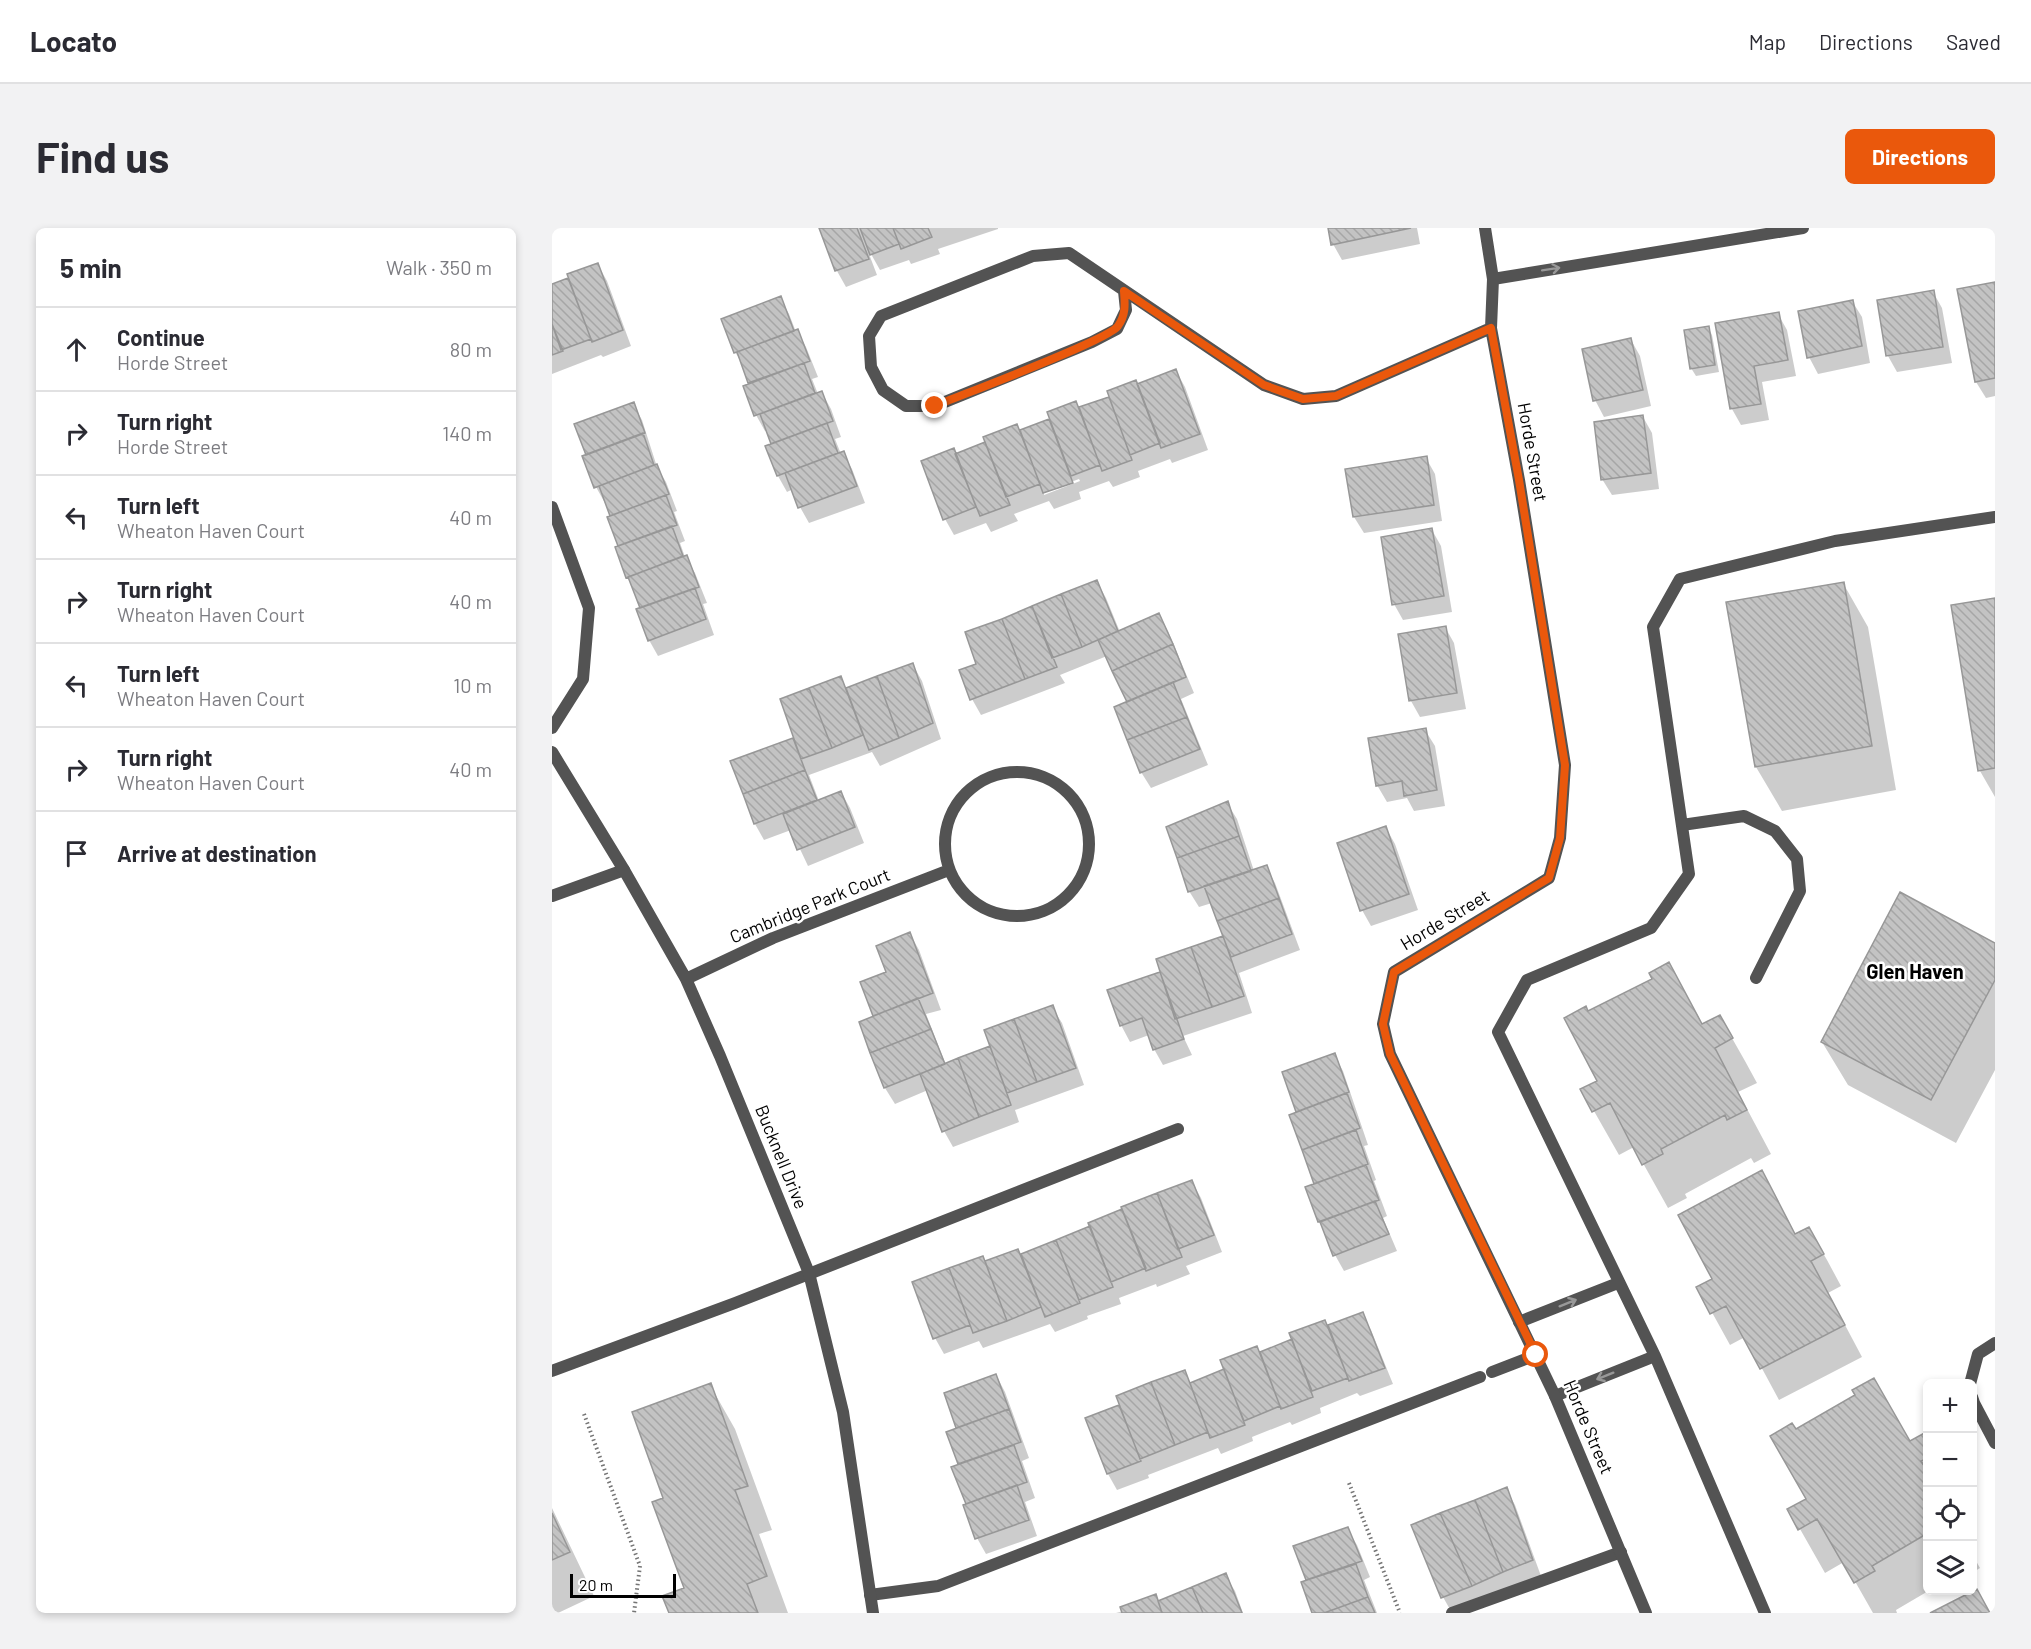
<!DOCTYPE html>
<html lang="en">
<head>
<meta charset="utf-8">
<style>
	body { margin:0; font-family:Barlow,sans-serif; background:#f2f2f3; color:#2b2b33 }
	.controls { position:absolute; right:18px; bottom:18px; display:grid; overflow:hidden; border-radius:9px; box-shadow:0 3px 9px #0003 }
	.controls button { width:54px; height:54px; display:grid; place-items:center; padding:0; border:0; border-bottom:2px solid #e1e1e2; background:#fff; color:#2b2b33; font:30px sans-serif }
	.scale { position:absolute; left:18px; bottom:15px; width:106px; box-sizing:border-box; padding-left:6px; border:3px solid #000; border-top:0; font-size:16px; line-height:21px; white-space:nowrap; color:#000; -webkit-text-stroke:4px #fff; paint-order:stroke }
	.stop { position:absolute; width:18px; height:18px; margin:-14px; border:4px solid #ea580c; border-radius:50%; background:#fff }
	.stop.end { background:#ea580c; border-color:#fff; box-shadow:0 2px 6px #0008 }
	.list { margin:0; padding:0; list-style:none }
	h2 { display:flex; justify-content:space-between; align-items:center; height:78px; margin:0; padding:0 24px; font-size:26px }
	h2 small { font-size:20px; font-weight:400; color:#7c7c81 }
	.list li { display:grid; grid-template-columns:39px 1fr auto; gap:18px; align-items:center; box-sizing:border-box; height:84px; padding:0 24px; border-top:2px solid #e1e1e2 }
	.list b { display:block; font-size:22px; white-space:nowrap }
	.list p { margin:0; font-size:20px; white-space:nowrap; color:#7c7c81 }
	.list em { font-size:20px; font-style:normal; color:#7c7c81 }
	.icon { flex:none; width:33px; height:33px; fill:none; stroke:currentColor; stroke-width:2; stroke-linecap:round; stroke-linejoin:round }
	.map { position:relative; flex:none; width:1443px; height:1385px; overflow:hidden; border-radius:9px }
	header { display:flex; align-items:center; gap:36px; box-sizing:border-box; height:84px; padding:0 30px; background:#fff; border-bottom:2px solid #e1e1e2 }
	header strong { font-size:28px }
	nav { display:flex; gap:33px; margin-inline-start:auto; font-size:21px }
	.intro { display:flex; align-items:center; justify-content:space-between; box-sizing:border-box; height:144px; padding:0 36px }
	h1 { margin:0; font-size:42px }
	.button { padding:15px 27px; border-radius:9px; background:#ea580c; color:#fff; font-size:21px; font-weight:700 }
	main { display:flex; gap:36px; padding:0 36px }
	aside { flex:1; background:#fff; border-radius:9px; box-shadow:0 3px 9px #0003 }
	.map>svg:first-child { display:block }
</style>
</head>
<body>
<header>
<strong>Locato</strong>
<nav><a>Map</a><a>Directions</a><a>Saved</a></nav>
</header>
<div class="intro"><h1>Find us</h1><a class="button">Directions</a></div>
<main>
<aside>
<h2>5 min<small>Walk · 350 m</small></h2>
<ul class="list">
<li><svg class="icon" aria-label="ahead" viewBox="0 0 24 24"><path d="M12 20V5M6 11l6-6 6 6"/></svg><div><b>Continue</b><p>Horde Street</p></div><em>80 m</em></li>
<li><svg class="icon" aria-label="right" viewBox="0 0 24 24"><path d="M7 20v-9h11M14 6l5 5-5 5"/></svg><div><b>Turn right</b><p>Horde Street</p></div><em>140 m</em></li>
<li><svg class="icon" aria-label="left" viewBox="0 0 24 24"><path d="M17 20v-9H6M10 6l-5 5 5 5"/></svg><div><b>Turn left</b><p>Wheaton Haven Court</p></div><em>40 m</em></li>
<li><svg class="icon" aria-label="right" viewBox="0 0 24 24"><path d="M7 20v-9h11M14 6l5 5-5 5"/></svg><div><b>Turn right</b><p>Wheaton Haven Court</p></div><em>40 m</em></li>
<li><svg class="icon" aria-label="left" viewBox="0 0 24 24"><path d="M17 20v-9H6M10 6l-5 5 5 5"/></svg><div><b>Turn left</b><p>Wheaton Haven Court</p></div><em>10 m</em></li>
<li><svg class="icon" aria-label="right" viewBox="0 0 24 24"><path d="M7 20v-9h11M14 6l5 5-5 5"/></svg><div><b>Turn right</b><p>Wheaton Haven Court</p></div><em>40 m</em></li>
<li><svg class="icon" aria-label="arrive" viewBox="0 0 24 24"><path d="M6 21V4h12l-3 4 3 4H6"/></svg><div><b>Arrive at destination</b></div></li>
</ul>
</aside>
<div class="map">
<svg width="1443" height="1385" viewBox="0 0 1443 1385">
	<defs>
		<pattern id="building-back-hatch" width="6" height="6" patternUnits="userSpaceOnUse" patternTransform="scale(1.5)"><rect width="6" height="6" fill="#c3c3c3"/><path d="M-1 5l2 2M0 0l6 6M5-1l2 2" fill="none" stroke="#a6a6a6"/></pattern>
	</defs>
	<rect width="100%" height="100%" fill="#fff"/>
	<path fill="#0003" fill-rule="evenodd" d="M 269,0 L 446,0 L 446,1 L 386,21 L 388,26 L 359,36 L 357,32 L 328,42 L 319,26 L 317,26 L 325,47 L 294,59 L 285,43 Z
		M 777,0 L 865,0 L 868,16 L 790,32 L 781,16 Z
		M 46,37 L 55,53 L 79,118 L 51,129 L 49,127 L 0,146 L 0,57 Z
		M 1443,56 L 1443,168 L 1434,170 L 1424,154 Z
		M 1381,64 L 1390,80 L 1400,135 L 1345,144 L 1336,128 L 1327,73 Z
		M 228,70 L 237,86 L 244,104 L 245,103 L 254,119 L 266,149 L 260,151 L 266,166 L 270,165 L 279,181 L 289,209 L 283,211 L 289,226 L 291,225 L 300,241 L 313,275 L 257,295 L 248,279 L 241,261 L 235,264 L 226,248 L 215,219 L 221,217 L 216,202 L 213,203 L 204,187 L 193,158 L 198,156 L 193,140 L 183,124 Z
		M 1300,73 L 1310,89 L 1318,135 L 1266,146 L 1257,129 Z
		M 1226,86 L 1235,102 L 1244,148 L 1210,154 L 1217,192 L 1189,197 L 1180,181 L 1165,97 Z
		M 1156,99 L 1160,107 L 1167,144 L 1144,148 L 1139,140 Z
		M 1079,112 L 1088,128 L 1099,178 L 1052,189 L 1043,172 Z
		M 624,143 L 633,159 L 656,222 L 620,235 L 618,231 L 586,243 L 588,249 L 561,259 L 557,253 L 527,264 L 529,271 L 502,281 L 497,273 L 462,286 L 466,293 L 439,304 L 434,295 L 402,307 L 393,291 L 404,227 ZM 527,251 L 528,253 L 492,267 L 492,264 Z
		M 81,176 L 90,192 L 105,239 L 114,254 L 125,283 L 122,284 L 133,313 L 128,315 L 133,329 L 143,345 L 155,375 L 151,376 L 162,407 L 106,428 L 97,412 L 90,381 L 60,289 L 54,275 L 53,275 L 44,259 Z
		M 1091,189 L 1100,205 L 1107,261 L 1060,267 L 1050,251 Z
		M 874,230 L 883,246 L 890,293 L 812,305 L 802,289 L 795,243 Z
		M 880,302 L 889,318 L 900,384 L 851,392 L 842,376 Z
		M 545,354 L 554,370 L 568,404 L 607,387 L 616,403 L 642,465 L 629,471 L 656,537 L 599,560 L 589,544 L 577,474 L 555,428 L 508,447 L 513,455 L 429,487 L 420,471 L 426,437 L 415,405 Z
		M 1291,355 L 1316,399 L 1344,562 L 1230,583 L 1204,539 L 1176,375 Z
		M 1443,372 L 1443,569 L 1428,543 Z
		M 893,399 L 902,415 L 914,481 L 868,489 L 859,473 Z
		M 361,437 L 370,453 L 389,511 L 328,538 L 320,524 L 257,547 L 267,573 L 289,564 L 298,580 L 312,615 L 256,638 L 239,602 L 212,612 L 203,596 L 180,534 L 243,511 L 288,450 L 295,461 Z
		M 873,502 L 883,518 L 893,578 L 862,583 L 855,570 L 835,574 L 825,557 Z
		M 675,575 L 685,591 L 702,643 L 714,639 L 723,655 L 748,722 L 687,745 L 700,785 L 631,808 L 640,827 L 611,837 L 602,821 L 597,807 L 578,814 L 569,797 L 557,763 L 610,745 L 673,709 L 660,675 L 647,679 L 637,663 Z
		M 834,600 L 843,616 L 866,682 L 819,698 L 810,682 Z
		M 358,706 L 367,722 L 389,782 L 374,786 L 394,837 L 440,819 L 500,779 L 510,795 L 532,857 L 463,882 L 467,894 L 401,919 L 392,903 L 376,862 L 343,876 L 333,860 L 309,794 L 323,789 L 310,755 L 335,745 Z
		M 1443,716 L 1443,842 L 1404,915 L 1296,857 L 1270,814 Z
		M 1117,736 L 1151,797 L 1168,789 L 1193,833 L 1205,855 L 1186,864 L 1219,926 L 1202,935 L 1199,930 L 1133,966 L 1135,970 L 1116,980 L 1082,919 L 1067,927 L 1030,862 L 1047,853 L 1036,785 L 1102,751 Z
		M 782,827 L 791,843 L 816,917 L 812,918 L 824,952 L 822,953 L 835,988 L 831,990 L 845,1023 L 792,1043 L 783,1027 L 755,960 L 764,957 L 739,888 L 746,885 L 732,845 Z
		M 640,954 L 649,970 L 670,1024 L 634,1038 L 638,1046 L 605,1059 L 604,1056 L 567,1070 L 569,1076 L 535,1088 L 536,1091 L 503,1104 L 498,1096 L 431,1120 L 427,1113 L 392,1126 L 383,1110 L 362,1055 L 431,1030 L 433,1035 L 466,1023 L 468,1028 L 539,999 Z
		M 1227,976 L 1244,1008 L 1257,1001 L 1275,1032 L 1289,1058 L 1276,1065 L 1310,1129 L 1227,1172 L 1193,1109 L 1178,1117 L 1146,1059 L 1162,1051 Z
		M 810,1086 L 819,1102 L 841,1156 L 808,1168 L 805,1165 L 768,1180 L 769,1185 L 740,1197 L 738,1194 L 700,1209 L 701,1213 L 669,1226 L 666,1220 L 596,1247 L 597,1250 L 565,1262 L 556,1246 L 535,1191 L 569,1178 L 632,1144 L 639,1156 L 742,1112 L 773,1094 L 776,1099 Z
		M 444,1147 L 453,1164 L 477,1230 L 470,1233 L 483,1270 L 473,1274 L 485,1308 L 434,1326 L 425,1310 L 413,1277 L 416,1277 L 408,1237 L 396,1204 L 406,1201 L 394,1166 Z
		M 158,1157 L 183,1201 L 220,1302 L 207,1306 L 236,1385 L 118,1385 L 134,1361 Z
		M 1243,1203 L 1358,1215 L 1376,1205 L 1376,1362 L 1378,1362 L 1344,1382 L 1345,1385 L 1321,1385 L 1292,1334 L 1273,1345 L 1248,1301 L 1237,1282 L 1256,1271 Z
		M 954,1261 L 963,1277 L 989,1348 L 900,1385 L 891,1369 L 861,1298 Z
		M 0,1280 L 42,1368 L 6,1385 L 0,1385 Z
		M 795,1301 L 805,1317 L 818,1349 L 812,1352 L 825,1385 L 761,1385 L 755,1353 L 743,1319 Z
		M 1420,1326 L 1428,1340 L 1420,1345 Z
		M 673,1347 L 683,1363 L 691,1385 L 564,1385 L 607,1374 Z"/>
	<path fill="url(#building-back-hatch)" stroke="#979797" stroke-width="1.5" d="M 267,0 L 305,0 L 317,31 L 283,43 Z
		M 308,0 L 341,0 L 347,16 L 318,27 Z
		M 341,0 L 376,0 L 380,9 L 349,21 Z
		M 776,0 L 859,0 L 779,17 Z
		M 46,35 L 71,102 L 40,114 L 15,46 Z
		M 16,50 L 39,111 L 9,122 L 0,96 L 0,56 Z
		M 1443,54 L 1443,150 L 1423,154 L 1405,61 Z
		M 1382,62 L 1391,119 L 1334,128 L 1325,72 Z
		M 229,68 L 242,103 L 182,125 L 169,91 Z
		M 1301,72 L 1310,118 L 1255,130 L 1246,83 Z
		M 1227,84 L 1236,132 L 1202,138 L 1209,176 L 1178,181 L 1163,95 Z
		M 0,96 L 11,123 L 0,127 Z
		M 1157,98 L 1163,137 L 1138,141 L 1132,102 Z
		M 246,101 L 258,133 L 196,155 L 185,124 Z
		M 1079,110 L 1091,162 L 1041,173 L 1030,121 Z
		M 252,135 L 263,165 L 202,188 L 191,158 Z
		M 624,141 L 648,206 L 609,220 L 585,156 Z
		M 584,152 L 608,215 L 578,227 L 555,163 Z
		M 270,163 L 281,193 L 219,216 L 208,186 Z
		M 557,169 L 580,232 L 550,243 L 527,179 Z
		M 524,173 L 548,237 L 519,248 L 495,184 Z
		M 82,174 L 93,205 L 34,227 L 22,196 Z
		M 1091,187 L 1099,245 L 1049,252 L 1042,194 Z
		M 497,191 L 521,255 L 491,265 L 468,202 Z
		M 275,195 L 286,225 L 225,248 L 213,218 Z
		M 465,196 L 488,256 L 454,269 L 431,209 Z
		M 91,205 L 102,237 L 42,260 L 30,228 Z
		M 433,214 L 458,277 L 428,288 L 403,226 Z
		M 402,220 L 424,279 L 391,292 L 369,233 Z
		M 292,223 L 305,258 L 246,280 L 233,245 Z
		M 875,228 L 882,277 L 801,289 L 793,241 Z
		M 105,236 L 117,266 L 58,288 L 47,258 Z
		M 114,267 L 125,297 L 66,318 L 55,289 Z
		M 120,298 L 131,328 L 74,350 L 63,319 Z
		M 880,300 L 892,368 L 840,377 L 829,309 Z
		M 135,327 L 147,359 L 88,380 L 76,349 Z
		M 545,352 L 566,403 L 530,419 L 509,366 Z
		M 1292,354 L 1320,518 L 1203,539 L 1174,374 Z
		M 143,360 L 154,391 L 96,413 L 84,381 Z
		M 509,366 L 530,419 L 500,430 L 480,378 Z
		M 1443,370 L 1443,540 L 1426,543 L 1399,377 Z
		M 480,378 L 505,439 L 473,451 L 450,391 Z
		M 607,385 L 621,416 L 560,443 L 546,412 Z
		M 450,391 L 473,451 L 418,472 L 407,442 L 424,436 L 413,404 Z
		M 894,398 L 905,465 L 857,473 L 846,406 Z
		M 621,416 L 634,449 L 575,474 L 560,443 Z
		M 361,435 L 381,495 L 347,510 L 325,448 Z
		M 289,448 L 311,507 L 280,520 L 257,460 Z
		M 325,448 L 347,510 L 317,522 L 294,460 Z
		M 621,454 L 635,489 L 575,512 L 562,479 Z
		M 257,460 L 280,520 L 249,531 L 228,471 Z
		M 635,489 L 648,521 L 588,545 L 575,512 Z
		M 874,500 L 885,562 L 852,568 L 850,553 L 824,558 L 816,510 Z
		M 241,510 L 253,542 L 191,566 L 178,533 Z
		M 253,542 L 265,572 L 202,596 L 191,566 Z
		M 289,563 L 303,599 L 245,622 L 231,586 Z
		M 676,573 L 687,608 L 625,630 L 614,599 Z
		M 834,598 L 857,666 L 808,683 L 785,615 Z
		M 687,608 L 699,643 L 636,664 L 625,630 Z
		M 715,637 L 727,670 L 665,693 L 652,658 Z
		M 1348,664 L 1443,715 L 1443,752 L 1379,872 L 1269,814 Z
		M 727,670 L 740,706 L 679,729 L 665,693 Z
		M 358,704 L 381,765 L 321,788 L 308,754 L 334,744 L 324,718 Z
		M 671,708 L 692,768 L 660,779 L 639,719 Z
		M 639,719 L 660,779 L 623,791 L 604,731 Z
		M 1117,734 L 1150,796 L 1168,787 L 1181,810 L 1163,820 L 1195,882 L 1175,892 L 1173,887 L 1109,921 L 1111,926 L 1090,937 L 1058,875 L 1040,884 L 1028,861 L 1045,853 L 1012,790 L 1034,778 L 1036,783 L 1100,751 L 1097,745 Z
		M 608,744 L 632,811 L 601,822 L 590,790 L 568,798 L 555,762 Z
		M 366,770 L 379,801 L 318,825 L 307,794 Z
		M 501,777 L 524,840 L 485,854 L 462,791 Z
		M 462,791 L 485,854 L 455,865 L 432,802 Z
		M 379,801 L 393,836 L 332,860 L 318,825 Z
		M 438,818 L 459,877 L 427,889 L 406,830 Z
		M 783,825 L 797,864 L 744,884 L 730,844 Z
		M 406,830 L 427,889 L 390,904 L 368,846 Z
		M 795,865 L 808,900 L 750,922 L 737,887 Z
		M 804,902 L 816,936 L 762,956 L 750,922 Z
		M 814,937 L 827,972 L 766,994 L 753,959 Z
		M 1210,942 L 1243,1006 L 1257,999 L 1272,1026 L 1259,1033 L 1293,1097 L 1208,1141 L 1174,1078 L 1158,1086 L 1144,1059 L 1160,1051 L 1126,987 Z
		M 640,952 L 662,1007 L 626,1021 L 605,965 Z
		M 605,965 L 630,1029 L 594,1043 L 569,979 Z
		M 823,973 L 837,1006 L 781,1028 L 768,994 Z
		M 570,981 L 594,1040 L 559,1054 L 536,995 Z
		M 538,998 L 561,1059 L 527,1072 L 504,1012 Z
		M 504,1012 L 528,1075 L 493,1089 L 469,1026 Z
		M 466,1021 L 489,1079 L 455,1093 L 433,1033 Z
		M 431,1028 L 455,1093 L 421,1105 L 397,1040 Z
		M 397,1040 L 418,1097 L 381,1111 L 360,1054 Z
		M 811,1084 L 833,1140 L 797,1153 L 776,1097 Z
		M 773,1092 L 796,1150 L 760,1163 L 737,1105 Z
		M 740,1111 L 761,1169 L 729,1181 L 708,1124 Z
		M 705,1118 L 728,1178 L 692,1193 L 668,1132 Z
		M 672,1141 L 693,1197 L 658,1210 L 638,1155 Z
		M 633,1142 L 656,1204 L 623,1217 L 599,1154 Z
		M 444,1146 L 457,1181 L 404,1200 L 392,1165 Z
		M 1322,1150 L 1358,1213 L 1376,1203 L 1376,1230 L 1369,1233 L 1376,1244 L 1376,1305 L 1320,1338 L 1323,1343 L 1302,1355 L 1265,1291 L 1246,1302 L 1235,1281 L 1254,1271 L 1218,1208 L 1240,1195 L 1244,1201 L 1303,1167 L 1300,1162 Z
		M 599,1154 L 623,1217 L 588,1231 L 564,1168 Z
		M 159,1155 L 196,1258 L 183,1262 L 215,1348 L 195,1356 L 206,1385 L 117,1385 L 110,1368 L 132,1360 L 100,1274 L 111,1270 L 80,1184 Z
		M 567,1177 L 589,1233 L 555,1246 L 533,1190 Z
		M 457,1181 L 469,1214 L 406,1236 L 394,1204 Z
		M 462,1217 L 475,1254 L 414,1276 L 399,1239 Z
		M 465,1257 L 477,1292 L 423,1311 L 411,1277 Z
		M 955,1259 L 981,1332 L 951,1344 L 923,1272 Z
		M 923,1272 L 951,1344 L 920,1358 L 888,1285 Z
		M 0,1285 L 18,1324 L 0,1332 Z
		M 888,1285 L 920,1358 L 889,1370 L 859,1297 Z
		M 796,1299 L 810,1333 L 754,1352 L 741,1318 Z
		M 804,1336 L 816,1369 L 772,1385 L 760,1385 L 749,1354 Z
		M 674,1345 L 690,1385 L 651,1385 L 640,1359 Z
		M 640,1359 L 651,1385 L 610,1385 L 606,1373 Z
		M 1425,1361 L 1438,1385 L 1378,1385 Z
		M 604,1366 L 610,1385 L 570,1385 L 568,1379 Z
		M 816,1369 L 823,1385 L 772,1385 Z"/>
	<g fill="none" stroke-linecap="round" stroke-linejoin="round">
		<path stroke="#757575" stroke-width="4" stroke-dasharray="1.5 3" stroke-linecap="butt" d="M 32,1186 L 88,1338 L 82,1385
			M 797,1255 L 848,1385"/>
		<path stroke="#535353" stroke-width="12" d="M 1130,597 L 1192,588 L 1223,603 L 1245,631 L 1248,663 L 1204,750
			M 0,668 L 72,642
			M 967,1094 L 1066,1055
			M 0,1143 L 183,1075 L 626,901
			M 940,1144 L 984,1127
			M 1418,1156 L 1426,1126 L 1443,1115
			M 1003,1168 L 1103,1128
			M 1420,1169 L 1422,1175 L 1443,1215
			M 318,1367 L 386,1358 L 928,1149
			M 900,1385 L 1069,1324
			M 1213,1385 L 1103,1128 L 946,804 L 975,752 L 1099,700 L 1137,646 L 1101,399 L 1128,351 L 1283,313 L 1443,289"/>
		<path stroke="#535353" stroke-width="12" d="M 933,0 L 941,51 L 939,100 L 967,252 L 1013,537 L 1008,610 L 997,650 L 842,744 L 831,796 L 838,826 L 1003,1168 L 1094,1385
			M 941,51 L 1251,0
			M 572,63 L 574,82 L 565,101 L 540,114 L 383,178 L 354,178 L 331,162 L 319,139 L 317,108 L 329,88 L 481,28 L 517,25 L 712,157 L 751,171 L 784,168 L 939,100
			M 0,279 L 37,380 L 31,451 L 0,500
			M 0,524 L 72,642 L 134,751 L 168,828 L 257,1045 L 291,1184 L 321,1385
			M393 616a72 72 0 1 1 144 0a72 72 0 1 1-144 0Z
			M 134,751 L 221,710 L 397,642"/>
	</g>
	<defs><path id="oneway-shaft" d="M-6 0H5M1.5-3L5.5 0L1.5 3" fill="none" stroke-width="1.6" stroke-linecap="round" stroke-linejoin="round" transform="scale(1.5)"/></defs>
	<g stroke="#989898">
		<use href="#oneway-shaft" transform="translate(999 41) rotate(-9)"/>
		<use href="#oneway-shaft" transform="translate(1016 1075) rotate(-22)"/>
		<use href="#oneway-shaft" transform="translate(1053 1148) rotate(158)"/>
	</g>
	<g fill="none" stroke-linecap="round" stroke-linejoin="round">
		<path stroke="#ea580c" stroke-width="8" d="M 383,178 C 409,167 557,112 566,98 C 574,87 573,76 572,63 L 712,157 L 751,171 L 784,168 L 939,100 L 967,252 L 1013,537 L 1008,610 L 997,650 L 842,744 L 831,796 L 838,826 L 984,1127"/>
	</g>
	<g text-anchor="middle" stroke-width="5" stroke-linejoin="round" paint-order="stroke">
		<g font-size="18" fill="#000" stroke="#fff">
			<text transform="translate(980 224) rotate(80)" y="6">Horde Street</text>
			<text transform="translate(258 678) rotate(-22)" y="6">Cambridge Park Court</text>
			<text transform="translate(893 692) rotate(-31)" y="6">Horde Street</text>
			<text transform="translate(229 929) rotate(68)" y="6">Bucknell Drive</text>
			<text transform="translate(1036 1199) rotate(67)" y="6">Horde Street</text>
		</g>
		<g font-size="20" font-weight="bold" fill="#000" stroke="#fff">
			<text x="1363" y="751">Glen Haven</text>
		</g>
	</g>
</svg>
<div class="controls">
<button>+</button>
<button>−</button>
<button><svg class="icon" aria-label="locate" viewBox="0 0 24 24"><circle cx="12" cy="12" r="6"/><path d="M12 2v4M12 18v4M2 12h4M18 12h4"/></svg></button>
<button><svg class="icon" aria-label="layers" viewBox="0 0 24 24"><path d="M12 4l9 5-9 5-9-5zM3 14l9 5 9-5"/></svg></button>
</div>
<div class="scale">20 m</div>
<div class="stop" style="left:984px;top:1127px"></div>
<div class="stop end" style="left:383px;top:178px"></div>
</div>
</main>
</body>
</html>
